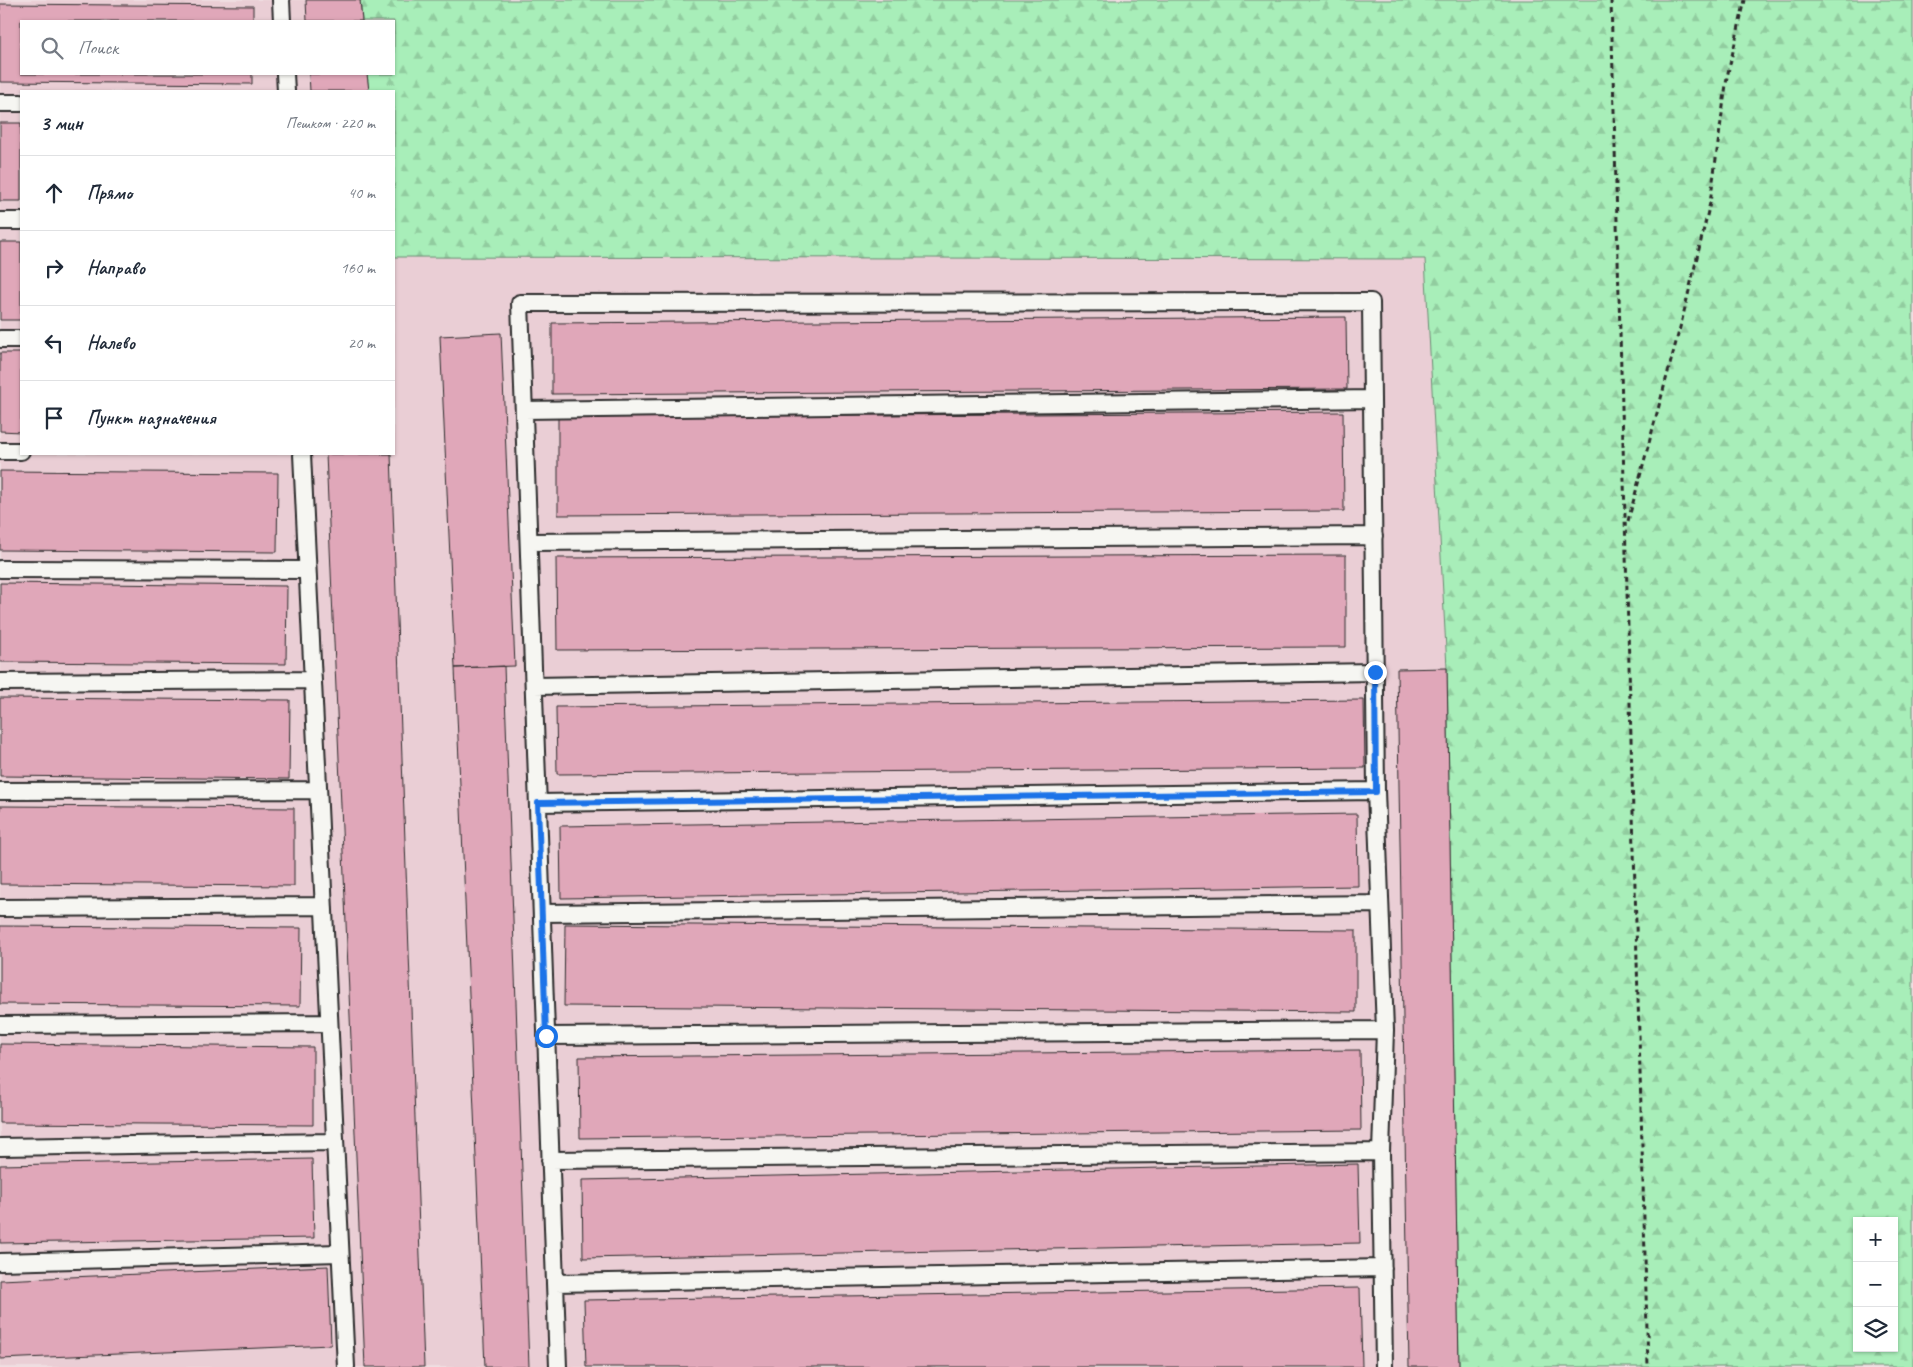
<!DOCTYPE html>
<html lang="ru">
<head>
<meta charset="utf-8">
<style>
	body { margin:0; font-family:Caveat,sans-serif; background:#f2f2f3; color:#1f2937 }
	.controls { position:absolute; right:15px; bottom:15px; display:grid; overflow:hidden; border-radius:0px; box-shadow:0 1px 4px #0004 }
	.controls button { width:45px; height:45px; display:grid; place-items:center; padding:0; border:0; border-bottom:1px solid #e0e1e3; background:#fff; color:#1f2937; font:25px sans-serif }
	.stop { position:absolute; width:15px; height:15px; margin:-11px; border:4px solid #1a73e8; border-radius:50%; background:#fff }
	.stop.end { background:#1a73e8; border-color:#fff; box-shadow:0 1px 5px #0008 }
	.list { margin:0; padding:0; list-style:none }
	h2 { display:flex; justify-content:space-between; align-items:center; height:65px; margin:0; padding:0 20px; font-size:21px }
	h2 small { font-size:16px; font-weight:400; color:#747a83 }
	.list li { display:grid; grid-template-columns:32px 1fr auto; gap:15px; align-items:center; box-sizing:border-box; height:75px; padding:0 20px; border-top:1px solid #e0e1e3 }
	.list b { display:block; font-size:19px; white-space:nowrap }
	.list em { font-size:16px; font-style:normal; color:#747a83 }
	.icon { flex:none; width:28px; height:28px; fill:none; stroke:currentColor; stroke-width:2; stroke-linecap:round; stroke-linejoin:round }
	.map { position:relative; flex:none; width:1913px; height:1367px; overflow:hidden }
	.search { position:absolute; background:#fff; box-shadow:0 1px 4px #0004; left:20px; top:20px; width:375px; height:55px; display:flex; align-items:center; gap:12px; box-sizing:border-box; padding:0 18px; border-radius:0px; color:#747a83; font-size:19px }
	.panel { position:absolute; background:#fff; box-shadow:0 1px 4px #0004; left:20px; top:90px; width:375px; height:365px; border-radius:0px }
	.map>svg:first-child { display:block }
</style>
</head>
<body>
<div class="map">
<svg width="1913" height="1367" viewBox="0 0 1913 1367">
	<defs>
		<pattern id="forest-firs" width="22" height="20" patternUnits="userSpaceOnUse" patternTransform="scale(1.25)"><rect width="22" height="20" fill="#a8eeb9"/><path d="M5 1l3.5 6h-7zM16 11l3.5 6h-7z" fill="#91cc9f"/></pattern>
	</defs>
	<rect width="100%" height="100%" fill="#efdee1"/>
	<filter id="ink" filterUnits="userSpaceOnUse"><feTurbulence type="fractalNoise" baseFrequency=".02" numOctaves="2"/><feDisplacementMap in="SourceGraphic" scale="10" xChannelSelector="R" yChannelSelector="G"/><feConvolveMatrix kernelMatrix="1 2 1 2 8 2 1 2 1" color-interpolation-filters="sRGB"/></filter>
	<g filter="url(#ink)">
		<path fill="#eaced5" d="M 0,0 L 360,0 L 362,21 L 21,21 L 21,74 L 367,74 L 369,91 L 21,91 L 21,454 L 394,454 L 394,257 L 1426,259 L 1447,668 L 1459,1367 L 0,1367 Z"/>
		<path fill="url(#forest-firs)" stroke="#6a8c72" fill-rule="evenodd" d="M 360,0 L 1913,0 L 1913,1367 L 1459,1367 L 1447,668 L 1425,259 L 394,257 L 394,91 L 369,91 L 367,74 L 394,74 L 394,21 L 362,21 ZM 1857,1221 L 1894,1221 L 1894,1348 L 1857,1348 Z"/>
		<path fill="#e0a7b9" stroke="#2b2b2b" d="M 306,0 L 360,0 L 362,21 L 307,21 Z
			M 0,4 L 253,6 L 253,21 L 21,21 L 21,74 L 252,74 L 252,84 L 0,82 Z
			M 309,74 L 367,74 L 369,91 L 310,91 Z
			M 0,123 L 21,123 L 21,201 L 0,201 Z
			M 0,242 L 21,242 L 21,320 L 0,320 Z
			M 1346,317 L 1347,389 L 552,394 L 552,323 Z
			M 501,333 L 515,666 L 455,668 L 440,336 Z
			M 0,353 L 21,353 L 21,432 L 0,431 Z
			M 1343,412 L 1344,511 L 558,515 L 558,417 Z
			M 326,454 L 391,454 L 424,1367 L 365,1367 Z
			M 0,471 L 278,473 L 277,552 L 0,550 Z
			M 1346,555 L 1346,647 L 557,650 L 556,558 Z
			M 0,583 L 287,586 L 286,664 L 0,662 Z
			M 504,666 L 529,1367 L 485,1367 L 455,668 Z
			M 1447,668 L 1459,1367 L 1409,1367 L 1397,669 Z
			M 0,698 L 290,700 L 289,779 L 0,776 Z
			M 1364,700 L 1365,768 L 557,774 L 556,707 Z
			M 0,806 L 294,808 L 294,886 L 0,884 Z
			M 1357,814 L 1358,886 L 561,898 L 560,826 Z
			M 565,924 L 1356,930 L 1356,1012 L 564,1006 Z
			M 0,926 L 301,928 L 300,1006 L 0,1004 Z
			M 0,1044 L 313,1047 L 313,1125 L 0,1123 Z
			M 1360,1050 L 1361,1130 L 580,1138 L 579,1057 Z
			M 312,1159 L 314,1238 L 0,1243 L 0,1165 Z
			M 1358,1164 L 1360,1243 L 583,1258 L 582,1180 Z
			M 328,1266 L 331,1345 L 0,1359 L 0,1280 Z
			M 1360,1288 L 1362,1367 L 586,1367 L 584,1300 Z"/>
		<g fill="none" stroke-linecap="round" stroke-linejoin="round">
			<defs>
				<path id="service" d="M 281,0 L 282,21
					M 285,74 L 286,91
					M 0,103 L 21,103
					M 0,221 L 21,221
					M 0,339 L 21,339
					M 524,410 L 1372,399
					M 0,451 L 21,451
					M 302,454 L 346,1367
					M 529,542 L 1374,536
					M 0,569 L 307,570
					M 0,682 L 313,680
					M 534,686 L 1375,672
					M 0,791 L 318,790
					M 538,803 L 1376,791
					M 0,908 L 323,906
					M 542,913 L 1380,904
					M 0,1025 L 329,1023
					M 546,1036 L 1385,1030
					M 0,1147 L 334,1142
					M 550,1160 L 1381,1152
					M 0,1262 L 339,1253
					M 555,1283 L 1383,1268
					M 558,1367 L 520,303 L 1371,302 L 1376,791 L 1385,1030 L 1381,1152 L 1384,1367"/>
			</defs>
			<use href="#service" stroke="#2b2b2b" stroke-width="20"/>
			<path stroke="#2b2b2b" stroke-width="3" stroke-dasharray="5 4" stroke-linecap="butt" d="M 1611,0 L 1648,1367
				M 1628,521 L 1682,320 L 1710,203 L 1727,77 L 1745,0"/>
			<use href="#service" stroke="#f6f6f2" stroke-width="16"/>
		</g>
	</g>
	<g fill="none" stroke-linecap="round" stroke-linejoin="round" filter="url(#ink)">
		<path stroke="#1a73e8" stroke-width="6" d="M 546,1036 L 538,803 L 1376,792 L 1375,672"/>
	</g>
</svg>
<div class="controls">
<button>+</button>
<button>−</button>
<button><svg class="icon" aria-label="layers" viewBox="0 0 24 24"><path d="M12 4l9 5-9 5-9-5zM3 14l9 5 9-5"/></svg></button>
</div>
<div class="stop" style="left:546px;top:1036px"></div>
<div class="stop end" style="left:1375px;top:672px"></div>
<div class="search"><svg class="icon" aria-label="search" viewBox="0 0 24 24"><circle cx="10" cy="10" r="6"/><path d="M15 15l6 6"/></svg>Поиск</div>
<section class="panel">
<h2>3 мин<small>Пешком · 220 m</small></h2>
<ul class="list">
<li><svg class="icon" aria-label="ahead" viewBox="0 0 24 24"><path d="M12 20V5M6 11l6-6 6 6"/></svg><div><b>Прямо</b></div><em>40 m</em></li>
<li><svg class="icon" aria-label="right" viewBox="0 0 24 24"><path d="M7 20v-9h11M14 6l5 5-5 5"/></svg><div><b>Направо</b></div><em>160 m</em></li>
<li><svg class="icon" aria-label="left" viewBox="0 0 24 24"><path d="M17 20v-9H6M10 6l-5 5 5 5"/></svg><div><b>Налево</b></div><em>20 m</em></li>
<li><svg class="icon" aria-label="arrive" viewBox="0 0 24 24"><path d="M6 21V4h12l-3 4 3 4H6"/></svg><div><b>Пункт назначения</b></div></li>
</ul>
</section>
</div>
</body>
</html>
